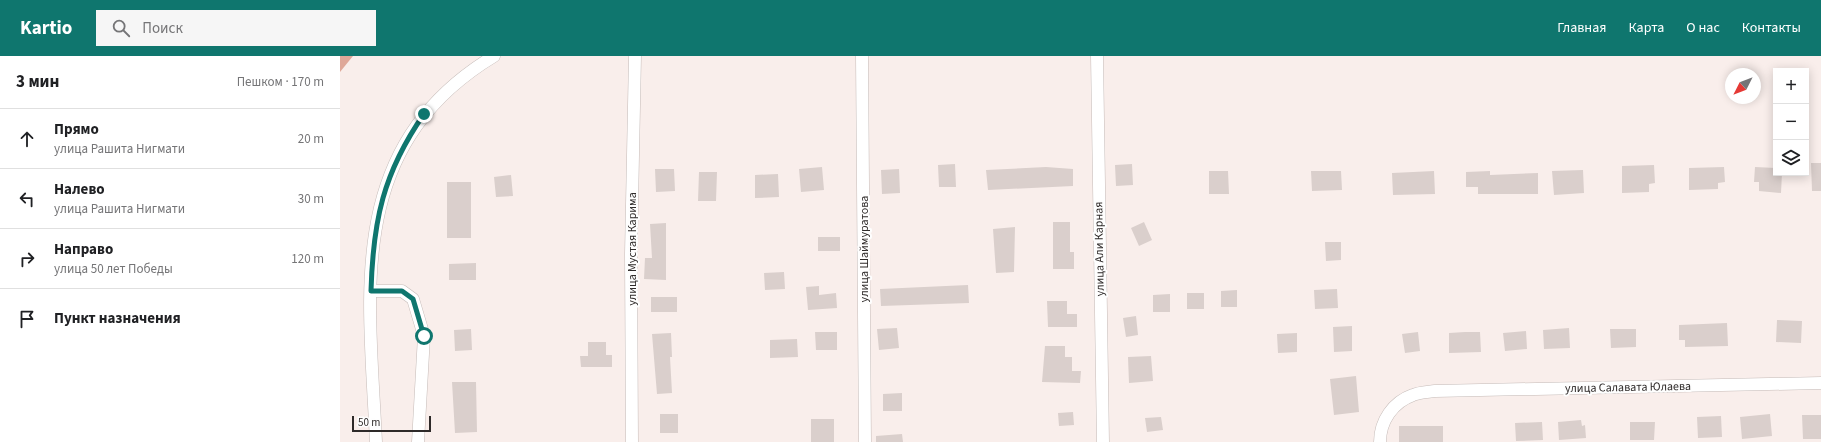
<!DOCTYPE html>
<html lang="ru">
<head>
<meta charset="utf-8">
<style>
	body { margin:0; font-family:"Source Sans 3",sans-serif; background:#f6f6f6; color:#202124 }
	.controls { position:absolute; right:12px; top:12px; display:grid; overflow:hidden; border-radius:0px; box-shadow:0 2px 10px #0003 }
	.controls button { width:36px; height:36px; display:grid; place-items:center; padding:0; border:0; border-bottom:1px solid #e0e0e0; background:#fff; color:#202124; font:20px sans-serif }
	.compass { position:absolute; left:1385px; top:12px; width:36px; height:36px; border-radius:50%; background:#fff; box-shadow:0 2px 10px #0003; rotate:228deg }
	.scale { position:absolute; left:12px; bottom:10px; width:79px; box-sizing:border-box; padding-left:4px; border:2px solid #2e2a29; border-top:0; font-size:11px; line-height:14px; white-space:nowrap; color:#2e2a29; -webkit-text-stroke:3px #fefefe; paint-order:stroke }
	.stop { position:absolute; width:12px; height:12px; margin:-9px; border:3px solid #0f766e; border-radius:50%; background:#fff }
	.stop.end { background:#0f766e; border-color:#fff; box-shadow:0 1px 4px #0008 }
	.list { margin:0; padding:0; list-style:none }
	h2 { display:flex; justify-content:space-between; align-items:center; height:52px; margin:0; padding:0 16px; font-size:17px }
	h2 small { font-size:13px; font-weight:400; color:#757577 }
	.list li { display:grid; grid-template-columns:26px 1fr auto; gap:12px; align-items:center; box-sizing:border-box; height:60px; padding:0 16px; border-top:1px solid #e0e0e0 }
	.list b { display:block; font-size:15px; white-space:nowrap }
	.list p { margin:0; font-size:13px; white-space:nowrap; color:#757577 }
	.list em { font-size:13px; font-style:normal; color:#757577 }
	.icon { flex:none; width:22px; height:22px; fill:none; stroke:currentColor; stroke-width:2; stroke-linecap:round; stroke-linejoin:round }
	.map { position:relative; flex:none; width:1481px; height:386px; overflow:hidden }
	header { display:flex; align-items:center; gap:24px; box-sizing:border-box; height:56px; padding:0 20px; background:#0f766e; color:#fff }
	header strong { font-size:19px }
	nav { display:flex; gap:22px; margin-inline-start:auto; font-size:14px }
	.search { width:280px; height:36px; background:#f6f6f6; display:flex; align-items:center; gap:10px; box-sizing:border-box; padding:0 14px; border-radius:0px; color:#757577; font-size:15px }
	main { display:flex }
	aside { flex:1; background:#fff }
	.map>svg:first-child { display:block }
</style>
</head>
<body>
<header>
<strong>Kartio</strong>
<div class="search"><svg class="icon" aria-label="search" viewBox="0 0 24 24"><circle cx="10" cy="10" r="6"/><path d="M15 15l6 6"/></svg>Поиск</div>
<nav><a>Главная</a><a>Карта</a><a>О нас</a><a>Контакты</a></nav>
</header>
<main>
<aside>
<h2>3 мин<small>Пешком · 170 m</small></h2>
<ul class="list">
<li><svg class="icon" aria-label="ahead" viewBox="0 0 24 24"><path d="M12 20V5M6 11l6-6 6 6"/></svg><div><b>Прямо</b><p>улица Рашита Нигмати</p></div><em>20 m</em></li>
<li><svg class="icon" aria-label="left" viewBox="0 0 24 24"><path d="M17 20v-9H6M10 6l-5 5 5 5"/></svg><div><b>Налево</b><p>улица Рашита Нигмати</p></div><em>30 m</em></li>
<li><svg class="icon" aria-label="right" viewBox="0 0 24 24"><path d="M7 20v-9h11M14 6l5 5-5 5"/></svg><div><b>Направо</b><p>улица 50 лет Победы</p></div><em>120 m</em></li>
<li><svg class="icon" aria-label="arrive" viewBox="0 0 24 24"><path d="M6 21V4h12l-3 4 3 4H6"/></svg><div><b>Пункт назначения</b></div></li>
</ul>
</aside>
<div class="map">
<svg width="1481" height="386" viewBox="0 0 1481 386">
	<rect width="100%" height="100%" fill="#f9eeeb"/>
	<path fill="#dfa899" d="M 0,0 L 13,0 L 0,16 Z"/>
	<path fill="#dacfcc" d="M 1471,107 L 1481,107 L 1481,135 L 1472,135 Z
		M 615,108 L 616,131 L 599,131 L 598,109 Z
		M 792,108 L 793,129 L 776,130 L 775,109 Z
		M 1314,109 L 1315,127 L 1309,128 L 1309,136 L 1282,137 L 1282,110 Z
		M 482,111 L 484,134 L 461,136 L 459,113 Z
		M 706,111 L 733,113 L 733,130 L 648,134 L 646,114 Z
		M 1384,111 L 1385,126 L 1378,127 L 1378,133 L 1349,134 L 1349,112 Z
		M 1415,111 L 1436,112 L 1436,117 L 1442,117 L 1441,137 L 1419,135 L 1419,126 L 1414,126 Z
		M 315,113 L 334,113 L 335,135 L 316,136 Z
		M 559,113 L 560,137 L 542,138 L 541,114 Z
		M 1243,114 L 1244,137 L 1214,139 L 1212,115 Z
		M 869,115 L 888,115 L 889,138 L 869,138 Z
		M 971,115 L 1001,115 L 1002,134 L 972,135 Z
		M 1094,115 L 1095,138 L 1053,139 L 1052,117 Z
		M 1150,115 L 1150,119 L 1198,117 L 1198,138 L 1138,138 L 1138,131 L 1126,131 L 1126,116 Z
		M 359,116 L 377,116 L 376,145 L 358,145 Z
		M 438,118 L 439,141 L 415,142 L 415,119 Z
		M 171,119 L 173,140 L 156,141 L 154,121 Z
		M 107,126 L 131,126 L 131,182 L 107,182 Z
		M 713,166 L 730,166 L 730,196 L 734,196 L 734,213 L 713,213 Z
		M 804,166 L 812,184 L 799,190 L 791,172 Z
		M 326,167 L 326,224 L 304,223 L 305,202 L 312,202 L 310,168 Z
		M 675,171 L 674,216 L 656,217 L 653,173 Z
		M 478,181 L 500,181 L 500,195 L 478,195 Z
		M 985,186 L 1001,186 L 1001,204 L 986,205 Z
		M 136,207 L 136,224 L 109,224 L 109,208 Z
		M 444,216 L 445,233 L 425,234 L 424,217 Z
		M 628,229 L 629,247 L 541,250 L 540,233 Z
		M 479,230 L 479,239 L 496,237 L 497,252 L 468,254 L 466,231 Z
		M 997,233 L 998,252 L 975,253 L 974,234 Z
		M 897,234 L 897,251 L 881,251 L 881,235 Z
		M 847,237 L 864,237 L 864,253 L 847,253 Z
		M 830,238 L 830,256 L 813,256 L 813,239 Z
		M 311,241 L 337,241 L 337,256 L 311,256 Z
		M 707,245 L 727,245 L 727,258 L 737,258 L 737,271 L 708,271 Z
		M 796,260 L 798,279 L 786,281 L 783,262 Z
		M 1437,264 L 1462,265 L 1461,287 L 1436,286 Z
		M 1387,267 L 1388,290 L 1345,291 L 1345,284 L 1339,284 L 1339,269 Z
		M 1012,270 L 1012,295 L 994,296 L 993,271 Z
		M 557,272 L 559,292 L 539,294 L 537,273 Z
		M 1229,272 L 1230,292 L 1204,293 L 1203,274 Z
		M 131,273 L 132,294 L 115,295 L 114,274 Z
		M 1270,273 L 1296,273 L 1296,291 L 1271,292 Z
		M 1186,275 L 1187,293 L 1165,295 L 1163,277 Z
		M 475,276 L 497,276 L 497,294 L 476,294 Z
		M 1078,276 L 1080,295 L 1065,297 L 1062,278 Z
		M 1125,276 L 1140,276 L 1141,296 L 1109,297 L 1109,277 Z
		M 331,277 L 332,301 L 330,301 L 332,337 L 317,338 L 312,278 Z
		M 957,277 L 957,296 L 938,297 L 937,278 Z
		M 457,283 L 458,301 L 430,302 L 430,284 Z
		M 248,286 L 266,286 L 266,299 L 272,299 L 272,311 L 241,311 L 240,300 L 248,300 Z
		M 705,290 L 725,290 L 725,301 L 732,301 L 732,315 L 741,315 L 740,327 L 702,326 Z
		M 811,300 L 813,325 L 789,327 L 788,301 Z
		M 1016,320 L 1019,356 L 994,359 L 990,323 Z
		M 112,326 L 136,326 L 137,376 L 115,377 Z
		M 562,337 L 562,355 L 543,355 L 543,338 Z
		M 733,356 L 734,369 L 719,370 L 718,357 Z
		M 320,358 L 338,358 L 338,377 L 320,377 Z
		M 1430,358 L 1432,380 L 1402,383 L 1400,361 Z
		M 1462,359 L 1481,359 L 1481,383 L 1463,383 Z
		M 1381,360 L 1382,381 L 1358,382 L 1357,361 Z
		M 821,361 L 823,374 L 807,376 L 805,362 Z
		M 471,363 L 494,363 L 494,386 L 471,386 Z
		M 1241,364 L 1242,370 L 1245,369 L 1246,382 L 1219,384 L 1218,366 Z
		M 1202,366 L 1203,384 L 1176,385 L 1175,367 Z
		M 1290,366 L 1315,366 L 1314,384 L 1290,384 Z
		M 1059,370 L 1103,370 L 1103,386 L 1059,386 Z
		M 562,378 L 563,386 L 536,386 L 536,380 Z"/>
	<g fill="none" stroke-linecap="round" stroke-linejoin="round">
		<defs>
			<path id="minor" d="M 522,0 L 525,386
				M 757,0 L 763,386
				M 31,235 L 62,235 L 73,243 L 84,280 L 78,386
				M 36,386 C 29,235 4,91 154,0
				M 292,386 L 291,198 L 295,0
				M 1040,386 C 1040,365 1053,346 1073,339 C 1079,336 1088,336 1095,335 L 1481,327"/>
		</defs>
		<use href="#minor" stroke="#c5bbb8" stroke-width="13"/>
		<use href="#minor" stroke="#fff" stroke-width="12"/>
	</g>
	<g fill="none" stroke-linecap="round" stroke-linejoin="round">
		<path stroke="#0f766e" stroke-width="5" d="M 84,58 C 43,117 33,165 31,235 L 62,235 L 73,243 L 84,280"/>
	</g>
	<g text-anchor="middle" stroke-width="4" stroke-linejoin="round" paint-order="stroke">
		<g font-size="12" fill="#2e2a29" stroke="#fefefe">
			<text transform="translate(292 193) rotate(-90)" y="4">улица Мустая Карима</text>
			<text transform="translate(524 193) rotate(-90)" y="4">улица Шаймуратова</text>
			<text transform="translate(759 193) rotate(-91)" y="4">улица Али Карная</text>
			<text transform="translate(1288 331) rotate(-1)" y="4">улица Салавата Юлаева</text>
		</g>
	</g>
</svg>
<div class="controls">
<button>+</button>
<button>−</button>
<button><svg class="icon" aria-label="layers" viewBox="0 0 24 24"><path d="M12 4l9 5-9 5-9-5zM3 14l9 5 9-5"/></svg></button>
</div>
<svg class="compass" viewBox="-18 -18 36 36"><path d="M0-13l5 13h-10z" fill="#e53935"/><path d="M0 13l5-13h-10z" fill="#757577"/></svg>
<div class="scale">50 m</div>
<div class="stop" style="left:84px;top:280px"></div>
<div class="stop end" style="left:84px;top:58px"></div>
</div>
</main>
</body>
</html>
